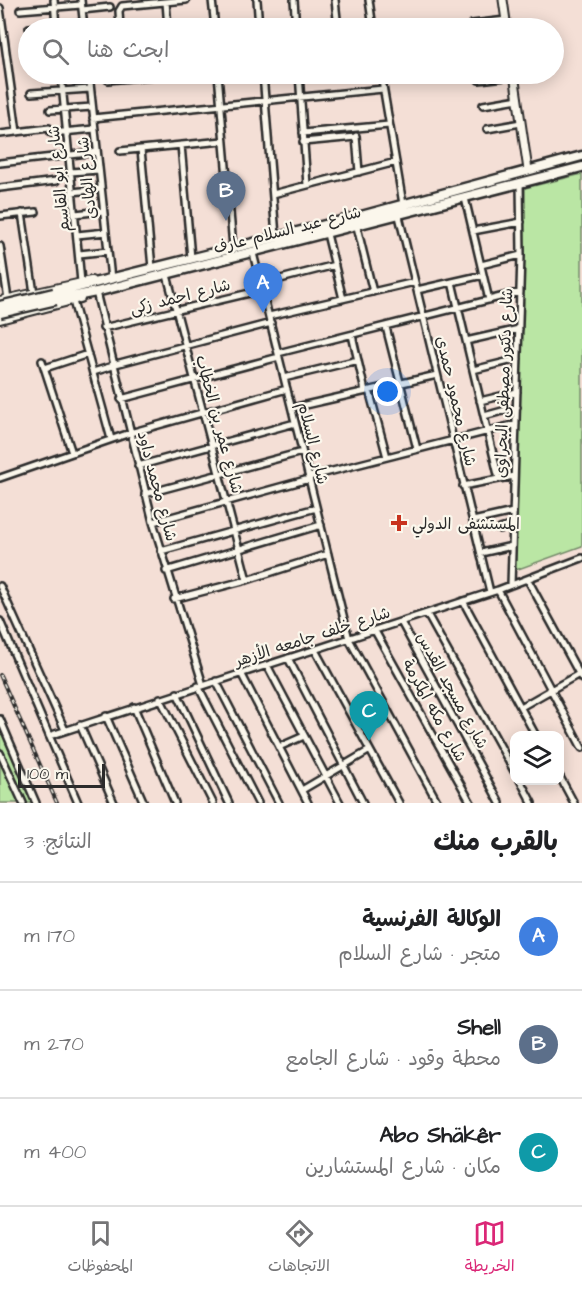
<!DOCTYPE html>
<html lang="ar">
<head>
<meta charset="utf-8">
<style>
	body { margin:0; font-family:"Architects Daughter","Playpen Sans Arabic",sans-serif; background:#f6f6f6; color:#202124; direction:rtl }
	.controls { position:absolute; right:18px; bottom:18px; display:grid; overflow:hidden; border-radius:12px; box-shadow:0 3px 15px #0003 }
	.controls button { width:54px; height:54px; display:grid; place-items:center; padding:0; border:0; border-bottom:2px solid #e0e0e0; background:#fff; color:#202124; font:30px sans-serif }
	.scale { position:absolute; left:18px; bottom:15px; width:87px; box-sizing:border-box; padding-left:6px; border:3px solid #2b2b2b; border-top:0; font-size:16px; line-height:21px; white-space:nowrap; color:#2b2b2b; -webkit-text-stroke:4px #fbf7ec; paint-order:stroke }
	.you { position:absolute; left:388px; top:392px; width:21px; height:21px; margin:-15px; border:4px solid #fff; border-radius:50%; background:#1a73e8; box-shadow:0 0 0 9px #1a73e833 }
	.badge { display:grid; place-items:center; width:39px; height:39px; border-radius:50%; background:#db2777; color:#fff; font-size:20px; font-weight:700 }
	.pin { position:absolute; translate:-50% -50px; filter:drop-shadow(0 2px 3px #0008) }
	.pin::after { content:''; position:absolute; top:32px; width:21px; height:18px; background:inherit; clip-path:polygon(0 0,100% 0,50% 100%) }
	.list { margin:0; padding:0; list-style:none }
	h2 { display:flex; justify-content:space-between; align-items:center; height:78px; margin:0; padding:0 24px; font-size:26px }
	h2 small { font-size:20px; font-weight:400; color:#757577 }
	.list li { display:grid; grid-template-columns:39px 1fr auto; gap:18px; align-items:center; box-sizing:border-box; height:108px; padding:0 24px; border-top:2px solid #e0e0e0 }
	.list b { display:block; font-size:22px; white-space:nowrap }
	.list p { margin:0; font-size:20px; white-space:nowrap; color:#757577 }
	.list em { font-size:20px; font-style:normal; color:#757577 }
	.icon { flex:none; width:33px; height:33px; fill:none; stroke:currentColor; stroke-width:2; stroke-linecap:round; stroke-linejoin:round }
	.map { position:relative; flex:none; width:582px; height:803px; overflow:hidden; direction:ltr }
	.search { position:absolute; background:#fff; box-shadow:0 3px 15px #0003; left:18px; right:18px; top:18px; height:66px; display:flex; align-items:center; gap:15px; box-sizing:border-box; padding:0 21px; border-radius:33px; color:#757577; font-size:22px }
	.sheet { height:402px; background:#fff }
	nav { display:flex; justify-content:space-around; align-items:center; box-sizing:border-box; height:84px; border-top:2px solid #e0e0e0; background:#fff; font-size:16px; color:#757577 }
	nav a { display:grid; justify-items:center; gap:3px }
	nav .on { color:#db2777 }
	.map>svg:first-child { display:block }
</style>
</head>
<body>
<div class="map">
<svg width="582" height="803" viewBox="0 0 582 803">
	<rect width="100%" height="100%" fill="#f4dfd6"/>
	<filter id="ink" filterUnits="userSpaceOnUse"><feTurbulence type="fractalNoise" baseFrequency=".0167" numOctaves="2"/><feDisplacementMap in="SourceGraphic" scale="12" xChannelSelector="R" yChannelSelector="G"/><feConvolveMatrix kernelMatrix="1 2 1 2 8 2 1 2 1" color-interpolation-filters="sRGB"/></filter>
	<g filter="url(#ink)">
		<path fill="#bae6a4" stroke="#728868" stroke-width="1.5" d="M 582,174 L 582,546 L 513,571 L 522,355 L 525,188 Z
			M 0,715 L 39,803 L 0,803 Z"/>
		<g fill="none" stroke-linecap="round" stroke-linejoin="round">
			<defs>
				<path id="minor" d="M 54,0 L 56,27
					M 81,0 L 84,28
					M 212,0 L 215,28
					M 257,0 L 259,28
					M 294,0 L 296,28
					M 335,0 L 338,28
					M 369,0 L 373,28
					M 166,2 L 168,28
					M 0,8 L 17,132
					M 20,10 L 81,5
					M 82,10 L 110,7
					M 472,24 L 506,20
					M 29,28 L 83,23
					M 120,28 L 119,11 L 122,6 L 186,0
					M 26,48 L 28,48
					M 61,74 L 81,282
					M 89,74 L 111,279
					M 218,74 L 233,247
					M 263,74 L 276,236
					M 299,74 L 307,185
					M 381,74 L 403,204
					M 108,80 L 175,74
					M 479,80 L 514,76
					M 31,93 L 90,89
					M 483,105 L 518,99
					M 50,110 L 92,107
					M 93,118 L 383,89
					M 487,129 L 521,123
					M 51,133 L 95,129
					M 303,133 L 389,125
					M 0,134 L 49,128
					M 356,136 L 359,172
					M 303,142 L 356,137
					M 181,145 L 191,258
					M 141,149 L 152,268
					M 120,151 L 223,141
					M 0,163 L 97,152
					M 70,172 L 99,170
					M 0,188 L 56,181
					M 72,192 L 101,189
					M 273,194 L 396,162
					M 465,198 L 489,300
					M 22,213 L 34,293
					M 75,214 L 103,211
					M 0,216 L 36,212
					M 399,216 L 490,592
					M 357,227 L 373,292
					M 473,231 L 521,222
					M 327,234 L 343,299
					M 77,235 L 106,232
					M 0,246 L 8,299
					M 253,253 L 349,639 L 438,803
					M 79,254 L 108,251
					M 481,265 L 521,255
					M 167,275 L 247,580
					M 452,282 L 499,479
					M 261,284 L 335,265
					M 417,290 L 483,275
					M 96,292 L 153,522 L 203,685
					M 73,301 L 111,439
					M 269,316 L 415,282
					M 386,327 L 417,449
					M 103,328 L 262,290
					M 352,335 L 365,391
					M 466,341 L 519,329
					M 278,353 L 520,292
					M 42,361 L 72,453
					M 112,365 L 271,323
					M 45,368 L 88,354
					M 473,370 L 518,359
					M 93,372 L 113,366
					M 284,378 L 358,360
					M 369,390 L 387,457
					M 121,399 L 279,357
					M 480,401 L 517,392
					M 292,408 L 437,375
					M 484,416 L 517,407
					M 138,466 L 295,423
					M 309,477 L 516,424
					M 0,478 L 130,433 L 287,389
					M 463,486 L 514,476
					M 145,494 L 302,452
					M 473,521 L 513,512
					M 153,522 L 309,479
					M 500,529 L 513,525
					M 161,551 L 316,508
					M 481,553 L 512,546
					M 166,571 L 321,525
					M 528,580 L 582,679
					M 511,585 L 521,255 L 520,182
					M 0,586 L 65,730
					M 498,590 L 582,748
					M 174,599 L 247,580 L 328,554
					M 463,601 L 536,736
					M 427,614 L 514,771
					M 0,621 L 78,803
					M 401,622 L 500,803
					M 375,631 L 471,803
					M 315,650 L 399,803
					M 288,658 L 363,803
					M 267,665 L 340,803
					M 241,673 L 308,803
					M 216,681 L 279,803
					M 198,686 L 258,803
					M 177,693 L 229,803
					M 160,698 L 213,803
					M 134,707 L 175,803
					M 521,707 L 579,674
					M 106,716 L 144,803
					M 0,719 L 36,803
					M 80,725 L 114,803
					M 49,736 L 498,590 L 582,558
					M 279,747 L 304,736
					M 0,753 L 23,803
					M 560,777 L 574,803
					M 520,780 L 532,803
					M 302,790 L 370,750"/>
				<path id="tertiary" d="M 503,0 L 507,28
					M 514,74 L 528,170"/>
				<path id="secondary" d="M 0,301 L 91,281
					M 0,319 L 80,298"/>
				<path id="primary" d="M 54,293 L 365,215 L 582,156
					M 56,300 L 96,292 L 582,167"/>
			</defs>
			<use href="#minor" stroke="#2b2b2b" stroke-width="10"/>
			<use href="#tertiary" stroke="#2b2b2b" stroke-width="11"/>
			<use href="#secondary" stroke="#2b2b2b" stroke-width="12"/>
			<use href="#primary" stroke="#2b2b2b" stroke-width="13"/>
			<use href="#minor" stroke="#fbf7ec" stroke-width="5"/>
			<use href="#tertiary" stroke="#fbf7ec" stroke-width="7"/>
			<use href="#secondary" stroke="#fbf7ec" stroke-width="8"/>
			<use href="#primary" stroke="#fbf7ec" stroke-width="8"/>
			<defs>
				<path id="rail" d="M 0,675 L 57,803"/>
			</defs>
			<use href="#rail" stroke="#2b2b2b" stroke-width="4"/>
			<use href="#rail" stroke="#fbf7ec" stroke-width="1.5" stroke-dasharray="4.5" stroke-linecap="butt"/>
			<defs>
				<path id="primary-bridge" d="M 0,306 L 54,293
					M 0,313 L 56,300"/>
			</defs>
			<use href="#primary-bridge" stroke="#2b2b2b" stroke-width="13" stroke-linecap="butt"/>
			<use href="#primary-bridge" stroke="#fbf7ec" stroke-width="8"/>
		</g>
	</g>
	<path fill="#c8321e" stroke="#fbf7ec" stroke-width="2" d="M396 514h6v6h6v6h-6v6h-6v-6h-6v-6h6z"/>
	<g text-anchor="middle" stroke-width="4.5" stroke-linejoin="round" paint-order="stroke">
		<g font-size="16" fill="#2b2b2b" stroke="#fbf7ec">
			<text transform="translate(86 178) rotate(-96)" y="6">شارع الهادى</text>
			<text transform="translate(58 179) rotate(-96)" y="6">شارع ابو القاسم</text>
			<text transform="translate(287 229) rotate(-14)" y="6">شارع عبد السلام عارف</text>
			<text transform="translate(180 296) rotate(-14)" y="6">شارع احمد زكى</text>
			<text transform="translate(503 383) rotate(-88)" y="6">شارع دكتور مصطفى البحراوى</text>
			<text transform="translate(457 401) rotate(77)" y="6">شارع محمود حمدى</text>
			<text transform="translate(220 424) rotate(75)" y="6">شارع عمر بن الخطاب</text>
			<text transform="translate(314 443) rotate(76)" y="6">شارع السلام</text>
			<text transform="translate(158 486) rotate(75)" y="6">شارع محمد داود</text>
			<text transform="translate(312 636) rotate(-18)" y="6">شارع خلف جامعه الأزهر</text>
			<text transform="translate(453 690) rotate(61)" y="6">شارع مسجد القدس</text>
			<text transform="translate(435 710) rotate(61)" y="6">شارع مكه المكرمة</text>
		</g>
		<g font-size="16" fill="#2b2b2b" stroke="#fbf7ec" text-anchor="start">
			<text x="412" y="529">المستشفى الدولي</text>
		</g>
	</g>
</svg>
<div class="controls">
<button><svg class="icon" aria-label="layers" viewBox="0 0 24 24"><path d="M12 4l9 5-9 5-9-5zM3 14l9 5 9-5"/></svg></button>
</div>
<div class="scale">100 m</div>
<div class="you"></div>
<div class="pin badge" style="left:263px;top:313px;background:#3f7fe0">A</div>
<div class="pin badge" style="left:226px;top:221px;background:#5c6f8a">B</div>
<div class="pin badge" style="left:369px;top:741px;background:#0f9aa8">C</div>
<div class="search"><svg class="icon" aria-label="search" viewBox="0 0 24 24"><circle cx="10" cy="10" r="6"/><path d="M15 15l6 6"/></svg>ابحث هنا</div>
</div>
<section class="sheet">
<h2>بالقرب منك<small>النتائج: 3</small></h2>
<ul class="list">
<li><span class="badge" style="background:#3f7fe0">A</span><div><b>الوكالة الفرنسية</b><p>متجر · شارع السلام</p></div><em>170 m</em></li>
<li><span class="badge" style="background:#5c6f8a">B</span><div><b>Shell</b><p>محطة وقود · شارع الجامع</p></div><em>270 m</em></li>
<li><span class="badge" style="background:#0f9aa8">C</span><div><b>Abo Shäkêr</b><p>مكان · شارع المستشارين</p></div><em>400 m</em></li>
</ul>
</section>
<nav>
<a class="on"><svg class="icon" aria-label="map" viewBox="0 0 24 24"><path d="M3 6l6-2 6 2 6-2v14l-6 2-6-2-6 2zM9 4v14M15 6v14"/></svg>الخريطة</a>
<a><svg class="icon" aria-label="directions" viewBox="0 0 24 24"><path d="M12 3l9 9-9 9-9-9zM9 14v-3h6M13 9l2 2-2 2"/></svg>الاتجاهات</a>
<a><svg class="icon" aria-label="saved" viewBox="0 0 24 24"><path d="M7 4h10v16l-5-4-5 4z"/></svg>المحفوظات</a>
</nav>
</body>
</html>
